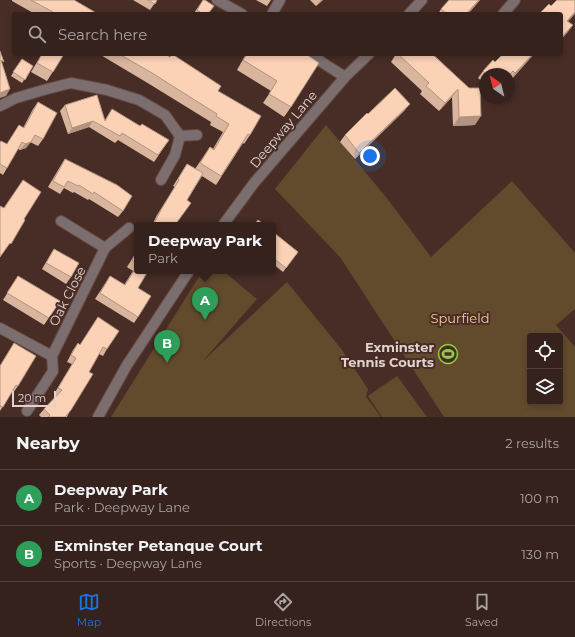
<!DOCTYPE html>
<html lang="en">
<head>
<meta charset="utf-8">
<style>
	body { margin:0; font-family:Montserrat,sans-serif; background:#412f29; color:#f1f3f6 }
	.controls { position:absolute; right:12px; bottom:12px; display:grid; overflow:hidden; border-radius:4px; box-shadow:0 2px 6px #0003 }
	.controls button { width:36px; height:36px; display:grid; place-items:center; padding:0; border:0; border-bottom:1px solid #503f3b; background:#36221c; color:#f1f3f6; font:20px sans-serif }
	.compass { position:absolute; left:479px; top:68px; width:36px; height:36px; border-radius:50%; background:#36221c; box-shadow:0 2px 6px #0003; rotate:325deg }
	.scale { position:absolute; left:12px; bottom:10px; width:44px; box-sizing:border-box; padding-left:4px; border:2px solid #e3d1cd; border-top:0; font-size:11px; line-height:14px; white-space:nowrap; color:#e3d1cd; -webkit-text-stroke:3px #482d26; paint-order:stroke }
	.you { position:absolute; left:370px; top:156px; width:14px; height:14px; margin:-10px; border:3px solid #fff; border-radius:50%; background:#1a73e8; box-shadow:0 0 0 6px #1a73e833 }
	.badge { display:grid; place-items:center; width:26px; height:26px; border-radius:50%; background:#1a73e8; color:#fff; font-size:13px; font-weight:700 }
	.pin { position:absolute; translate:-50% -33px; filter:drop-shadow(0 1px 2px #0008) }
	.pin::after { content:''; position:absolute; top:21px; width:14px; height:12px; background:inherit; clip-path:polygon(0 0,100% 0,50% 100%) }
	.popup { position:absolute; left:134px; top:222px; width:142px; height:52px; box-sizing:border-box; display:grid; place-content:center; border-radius:4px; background:#36221c; filter:drop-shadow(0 1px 3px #0005); font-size:13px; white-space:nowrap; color:#aaa4a3 }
	.popup b { font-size:15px; color:#f1f3f6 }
	.popup::after { content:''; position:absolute; left:50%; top:100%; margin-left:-8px; border:8px solid transparent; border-top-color:#36221c }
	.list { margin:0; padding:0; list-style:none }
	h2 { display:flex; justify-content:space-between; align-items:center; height:52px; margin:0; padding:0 16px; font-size:17px }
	h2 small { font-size:13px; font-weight:400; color:#aaa4a3 }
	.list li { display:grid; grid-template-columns:26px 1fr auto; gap:12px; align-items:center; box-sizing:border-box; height:56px; padding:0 16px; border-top:1px solid #503f3b }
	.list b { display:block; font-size:15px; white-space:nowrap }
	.list p { margin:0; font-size:13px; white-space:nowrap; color:#aaa4a3 }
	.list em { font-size:13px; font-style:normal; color:#aaa4a3 }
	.icon { flex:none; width:22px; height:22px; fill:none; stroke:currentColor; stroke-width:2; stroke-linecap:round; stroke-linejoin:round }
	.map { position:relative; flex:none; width:575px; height:417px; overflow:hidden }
	.search { position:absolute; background:#36221c; box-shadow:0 2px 6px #0003; left:12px; right:12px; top:12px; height:44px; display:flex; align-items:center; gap:10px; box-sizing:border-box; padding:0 14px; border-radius:4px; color:#aaa4a3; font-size:15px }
	.sheet { height:164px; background:#36221c }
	nav { display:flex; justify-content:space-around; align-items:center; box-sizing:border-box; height:56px; border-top:1px solid #503f3b; background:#36221c; font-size:11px; color:#aaa4a3 }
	nav a { display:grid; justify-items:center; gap:2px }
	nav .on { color:#1a73e8 }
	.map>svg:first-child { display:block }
</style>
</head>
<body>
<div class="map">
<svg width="575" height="417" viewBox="0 0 575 417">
	<rect width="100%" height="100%" fill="#482d26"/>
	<path fill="#624b2c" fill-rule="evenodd" d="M 326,125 L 386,197 L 431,257 L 512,181 L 575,253 L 575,309 L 556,325 L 575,347 L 575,417 L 444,417 L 340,257 L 275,189 ZM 530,336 L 560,336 L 560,402 L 530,402 Z
		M 202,272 L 227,274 L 257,299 L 202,362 L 287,282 L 342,350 L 368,389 L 366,397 L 381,417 L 111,417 Z
		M 397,376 L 427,417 L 382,417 L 368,396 Z"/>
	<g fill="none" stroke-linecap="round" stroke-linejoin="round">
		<defs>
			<path id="minor" d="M 217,0 L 242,14
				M 272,14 L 280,0
				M 409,14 L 422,0
				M 503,14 L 515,0
				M 309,54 L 345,77
				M 0,106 L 16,98 L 47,89 L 71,83 L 107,90 L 139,100 L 165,115 L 180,136 L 197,135
				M 161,180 L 175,155 L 180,136
				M 61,221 L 105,248
				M 223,225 L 254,183 L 345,77 L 369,54
				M 0,328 L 52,356 L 105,248 L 129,228
				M 27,411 L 53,371 L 52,356
				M 98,417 L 127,365 L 189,271"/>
		</defs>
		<use href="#minor" stroke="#644b44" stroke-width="12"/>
		<use href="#minor" stroke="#7c6d6e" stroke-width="10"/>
	</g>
	<path fill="#d9b59d" d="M 12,0 L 74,0 L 98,14 L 35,14 L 12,1 Z
		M 133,0 L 157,0 L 150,10 Z
		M 203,0 L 208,14 L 196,14 L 194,13 Z
		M 256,0 L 271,0 L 267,6 Z
		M 310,0 L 323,0 L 316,6 Z
		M 480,0 L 468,14 L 438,14 L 441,9 Z
		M 42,54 L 64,54 L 47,81 L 31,72 Z
		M 99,54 L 165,54 L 218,91 L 250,135 L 244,144 L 243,143 L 216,185 L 202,176 L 187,200 L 175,225 L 152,225 L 157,215 L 175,187 L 173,186 L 187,164 L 195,169 L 210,147 L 213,149 L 223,132 L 210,125 L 211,122 L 146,82 Z
		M 246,54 L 306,54 L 291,107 L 284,117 L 263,103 L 271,91 L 237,70 Z
		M 396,54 L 434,54 L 434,55 L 469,88 L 475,125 L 453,126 L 452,97 L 439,111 L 420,94 L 422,91 L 391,62 Z
		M 534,54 L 511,80 L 509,78 L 509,74 L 485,74 L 485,84 L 478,78 L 483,71 L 495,62 Z
		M 22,59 L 33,66 L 22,83 L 11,76 Z
		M 38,102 L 43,139 L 38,146 L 30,142 L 26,148 L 20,150 L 18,149 L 7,168 L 3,175 L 0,173 L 0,142 L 7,144 L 19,125 L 23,128 L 33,109 Z
		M 65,105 L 105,120 L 112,109 L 140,126 L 169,140 L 154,162 L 118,140 L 115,143 L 89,127 L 68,134 L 60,111 Z
		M 405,110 L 355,159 L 340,142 L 345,135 L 368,114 Z
		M 65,159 L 123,211 L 118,217 L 89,199 L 88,200 L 74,192 L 73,193 L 64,188 L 60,194 L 48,187 L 61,165 Z
		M 273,232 L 298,252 L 283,272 L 273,264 Z
		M 54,249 L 71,277 L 66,284 L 42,269 Z
		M 137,251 L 138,317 L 134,323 L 95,299 L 110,276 L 124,285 L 133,271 L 127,267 Z
		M 18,276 L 60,301 L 44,325 L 3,300 Z
		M 98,317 L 107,349 L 103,356 L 99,354 L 89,372 L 67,417 L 41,417 L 39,415 L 44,409 L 56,396 L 54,394 L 72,364 L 67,362 L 73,350 L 78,343 L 80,345 Z
		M 14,343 L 18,386 L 13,393 L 12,392 L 0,411 L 0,366 Z"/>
	<path fill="#b09380" d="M 321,0 L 323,0 L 316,6 Z
		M 479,0 L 480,0 L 468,14 L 466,14 Z
		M 575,12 L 575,14 L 563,27 L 567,21 Z
		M 573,25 L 568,32 L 561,40 L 561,38 Z
		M 533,54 L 534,54 L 511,80 L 515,73 Z
		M 10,89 L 6,96 L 0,98 L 0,93 Z
		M 458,89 L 452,97 L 439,111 L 445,103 Z
		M 410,104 L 405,110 L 355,159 L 359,153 Z
		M 481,116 L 475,125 L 453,126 L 459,117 Z
		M 93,121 L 89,127 L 68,134 L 72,128 Z
		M 31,142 L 26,148 L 20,150 L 25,144 Z"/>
	<path fill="#fcd2b7" stroke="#b09380" d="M 31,0 L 74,0 L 98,14 L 52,14 L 53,12 Z
		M 148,0 L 157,0 L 155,4 Z
		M 203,0 L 205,0 L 214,6 L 208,14 L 203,14 L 197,10 Z
		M 449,0 L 479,0 L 466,14 L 447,14 L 441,9 Z
		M 557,0 L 575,0 L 575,12 L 567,21 L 573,25 L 561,38 L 561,14 L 539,14 L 549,4 L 551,6 Z
		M 0,51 L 4,62 L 1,60 L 10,89 L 0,93 Z
		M 42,54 L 64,54 L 53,72 L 37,63 Z
		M 119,54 L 165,54 L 170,57 L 172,54 L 221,86 L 218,91 L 261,116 L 250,135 L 248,134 L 221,176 L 200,163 L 210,147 L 214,150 L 229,124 L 216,116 L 217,114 L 152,73 Z
		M 247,54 L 306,54 L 319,63 L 291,107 L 269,94 L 277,81 L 243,60 Z
		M 398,54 L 434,54 L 433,55 L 469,88 L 480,88 L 481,116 L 459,117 L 458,89 L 445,103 L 426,86 L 429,83 Z
		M 503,54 L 533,54 L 515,73 L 513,71 L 509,75 L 509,74 L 486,74 L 483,71 L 493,60 L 495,62 Z
		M 22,59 L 33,66 L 25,80 L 13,72 Z
		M 395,88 L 410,104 L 359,153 L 345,135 L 367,113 L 368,114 Z
		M 97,95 L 105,121 L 112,109 L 140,126 L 142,124 L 169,140 L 158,155 L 122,133 L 120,136 L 93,121 L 72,128 L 65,105 Z
		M 38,102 L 57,113 L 43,139 L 35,135 L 31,142 L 25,144 L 22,142 L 7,168 L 0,164 L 0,142 L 1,141 L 7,144 L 19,125 L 24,128 Z
		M 65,159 L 117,185 L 132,196 L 123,211 L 94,192 L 93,194 L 79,185 L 78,186 L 68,181 L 64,187 L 53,181 Z
		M 187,164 L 203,173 L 187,200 L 191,203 L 175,225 L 153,225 L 162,208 L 179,180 L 178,179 Z
		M 23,180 L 41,192 L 24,219 L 25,220 L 11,244 L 10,243 L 0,257 L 0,206 L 4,208 Z
		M 258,220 L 265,225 L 254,225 Z
		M 273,232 L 298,252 L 286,268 L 273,258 Z
		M 54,249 L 79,263 L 71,277 L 46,263 Z
		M 137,252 L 137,264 L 132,260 Z
		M 137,266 L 137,271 L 148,271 L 138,288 L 151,296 L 138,317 L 100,293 L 110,276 L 125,285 Z
		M 18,276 L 60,301 L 49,318 L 7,293 Z
		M 98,317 L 119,331 L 107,349 L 103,347 L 89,372 L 93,374 L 71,410 L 65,417 L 48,417 L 50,415 L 44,409 L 62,390 L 58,388 L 76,358 L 71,355 L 78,343 L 80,345 Z
		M 14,343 L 36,356 L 18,386 L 16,385 L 3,407 L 0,406 L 0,366 Z"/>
	<defs>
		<symbol id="stadium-ring" viewBox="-11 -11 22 22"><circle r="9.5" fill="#482d26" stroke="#8fcd42" stroke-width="1.5"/><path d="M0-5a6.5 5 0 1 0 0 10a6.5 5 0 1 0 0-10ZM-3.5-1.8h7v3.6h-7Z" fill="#8fcd42"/></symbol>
	</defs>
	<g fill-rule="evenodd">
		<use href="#stadium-ring" x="437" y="343" width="22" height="22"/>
	</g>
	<g text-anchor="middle" stroke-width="4" stroke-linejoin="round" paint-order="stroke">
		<g font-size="13" fill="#e3d1cd" stroke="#482d26">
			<text transform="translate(283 129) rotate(-50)" y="5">Deepway Lane</text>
			<text transform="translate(67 296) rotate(-63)" y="5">Oak Close</text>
		</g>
		<g font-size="13" fill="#facd93" stroke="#482d26">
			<text x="460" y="323">Spurfield</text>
		</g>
		<g font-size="13" font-weight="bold" fill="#e3d1cd" stroke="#482d26" text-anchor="end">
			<text x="434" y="352">Exminster<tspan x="434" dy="15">Tennis Courts</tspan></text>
		</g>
	</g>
</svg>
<div class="controls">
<button><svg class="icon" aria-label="locate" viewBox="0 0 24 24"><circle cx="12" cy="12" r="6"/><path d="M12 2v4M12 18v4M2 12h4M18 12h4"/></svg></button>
<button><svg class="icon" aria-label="layers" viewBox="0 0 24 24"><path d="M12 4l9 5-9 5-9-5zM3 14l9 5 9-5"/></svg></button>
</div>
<svg class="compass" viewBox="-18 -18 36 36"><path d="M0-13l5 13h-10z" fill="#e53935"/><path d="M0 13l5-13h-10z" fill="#aaa4a3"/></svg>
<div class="scale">20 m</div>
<div class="you"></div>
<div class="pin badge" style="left:205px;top:320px;background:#2e9e5b">A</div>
<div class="popup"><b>Deepway Park</b>Park</div>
<div class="pin badge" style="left:167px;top:363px;background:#2e9e5b">B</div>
<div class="search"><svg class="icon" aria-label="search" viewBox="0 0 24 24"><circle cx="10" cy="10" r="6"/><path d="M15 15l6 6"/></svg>Search here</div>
</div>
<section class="sheet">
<h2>Nearby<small>2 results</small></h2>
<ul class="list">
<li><span class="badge" style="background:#2e9e5b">A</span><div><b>Deepway Park</b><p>Park · Deepway Lane</p></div><em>100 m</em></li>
<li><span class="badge" style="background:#2e9e5b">B</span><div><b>Exminster Petanque Court</b><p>Sports · Deepway Lane</p></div><em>130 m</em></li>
</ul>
</section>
<nav>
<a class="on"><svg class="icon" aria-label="map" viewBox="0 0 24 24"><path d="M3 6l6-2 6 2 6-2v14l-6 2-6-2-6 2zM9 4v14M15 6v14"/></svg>Map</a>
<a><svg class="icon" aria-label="directions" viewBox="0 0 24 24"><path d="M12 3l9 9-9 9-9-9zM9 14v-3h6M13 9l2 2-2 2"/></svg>Directions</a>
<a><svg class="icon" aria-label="saved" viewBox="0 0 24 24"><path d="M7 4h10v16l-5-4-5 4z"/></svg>Saved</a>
</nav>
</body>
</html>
